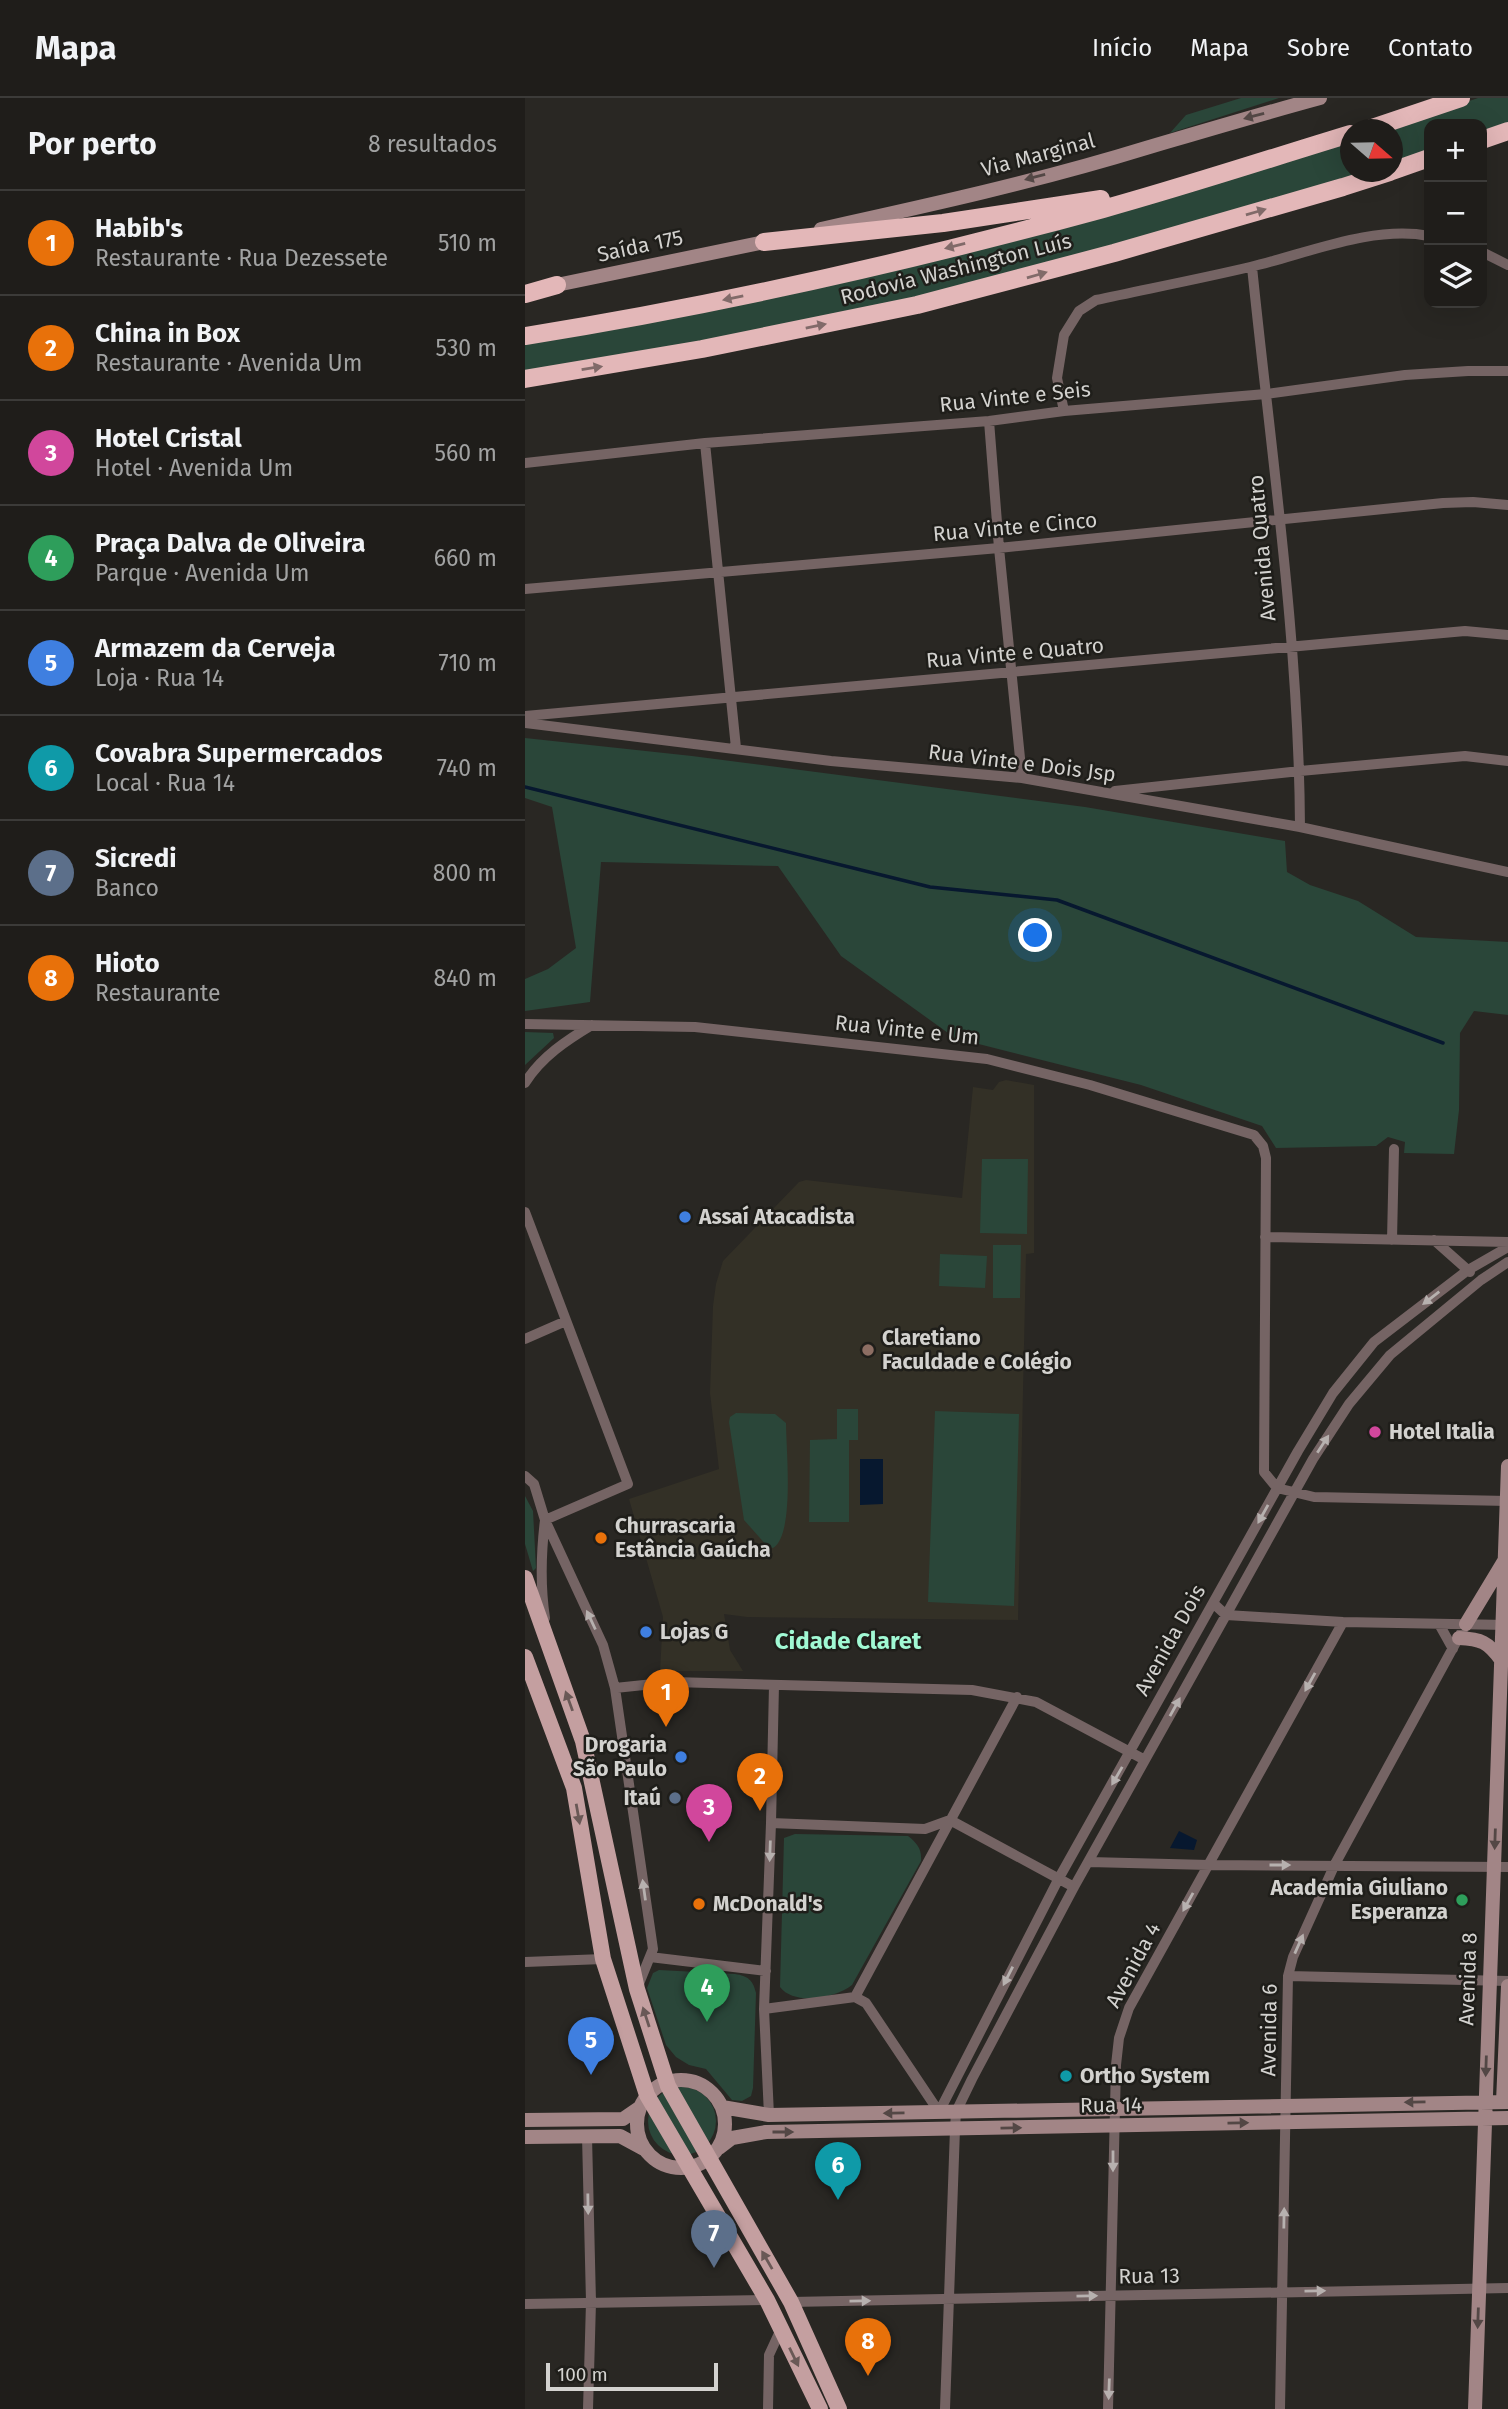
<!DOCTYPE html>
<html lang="pt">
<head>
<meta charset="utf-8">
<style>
	body { margin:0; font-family:"Fira Sans",sans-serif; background:#272623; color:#f1f3f6 }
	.controls { position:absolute; right:21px; top:21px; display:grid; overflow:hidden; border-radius:14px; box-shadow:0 7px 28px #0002 }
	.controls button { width:63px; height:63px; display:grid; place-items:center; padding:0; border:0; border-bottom:2px solid #3c3b39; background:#1f1d1a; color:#f1f3f6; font:35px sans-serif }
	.compass { position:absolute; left:815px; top:21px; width:63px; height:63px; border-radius:50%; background:#1f1d1a; box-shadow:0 7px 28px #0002; rotate:110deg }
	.scale { position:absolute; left:21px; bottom:18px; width:172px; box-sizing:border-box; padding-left:7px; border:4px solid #d3d2cf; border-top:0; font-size:19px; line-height:24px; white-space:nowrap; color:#d3d2cf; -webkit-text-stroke:5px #1f1e1a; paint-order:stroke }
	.you { position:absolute; left:511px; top:838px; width:24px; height:24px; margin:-18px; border:5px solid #fff; border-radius:50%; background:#1a73e8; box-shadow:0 0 0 10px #1a73e833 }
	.badge { display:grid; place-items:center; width:46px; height:46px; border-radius:50%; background:#1a73e8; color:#fff; font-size:23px; font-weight:700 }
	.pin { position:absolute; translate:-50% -58px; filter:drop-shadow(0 2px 4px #0008) }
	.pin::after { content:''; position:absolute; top:37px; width:24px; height:21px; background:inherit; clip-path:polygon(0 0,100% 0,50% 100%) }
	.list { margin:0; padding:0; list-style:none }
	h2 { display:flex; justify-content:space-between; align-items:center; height:91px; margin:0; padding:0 28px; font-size:30px }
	h2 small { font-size:23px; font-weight:400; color:#a1a2a2 }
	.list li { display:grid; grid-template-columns:46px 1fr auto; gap:21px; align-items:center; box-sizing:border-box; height:105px; padding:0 28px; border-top:2px solid #3c3b39 }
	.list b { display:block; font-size:26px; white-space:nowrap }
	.list p { margin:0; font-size:23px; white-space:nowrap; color:#a1a2a2 }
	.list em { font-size:23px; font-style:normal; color:#a1a2a2 }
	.icon { flex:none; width:38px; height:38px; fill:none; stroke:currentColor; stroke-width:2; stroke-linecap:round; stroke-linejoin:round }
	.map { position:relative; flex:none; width:983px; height:2311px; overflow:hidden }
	header { display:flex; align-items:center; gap:42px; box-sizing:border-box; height:98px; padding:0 35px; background:#1f1d1a; border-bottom:2px solid #3c3b39 }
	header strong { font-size:33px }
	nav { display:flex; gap:38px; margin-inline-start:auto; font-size:24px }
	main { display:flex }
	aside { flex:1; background:#1f1d1a }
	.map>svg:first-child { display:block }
</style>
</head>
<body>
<header>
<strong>Mapa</strong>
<nav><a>Início</a><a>Mapa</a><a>Sobre</a><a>Contato</a></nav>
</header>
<main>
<aside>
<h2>Por perto<small>8 resultados</small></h2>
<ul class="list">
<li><span class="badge" style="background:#e8710a">1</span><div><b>Habib's</b><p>Restaurante · Rua Dezessete</p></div><em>510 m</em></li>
<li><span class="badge" style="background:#e8710a">2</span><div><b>China in Box</b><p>Restaurante · Avenida Um</p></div><em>530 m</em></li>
<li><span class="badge" style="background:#d1479c">3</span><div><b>Hotel Cristal</b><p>Hotel · Avenida Um</p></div><em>560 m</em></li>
<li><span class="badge" style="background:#2e9e5b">4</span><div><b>Praça Dalva de Oliveira</b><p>Parque · Avenida Um</p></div><em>660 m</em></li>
<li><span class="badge" style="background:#3f7fe0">5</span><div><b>Armazem da Cerveja</b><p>Loja · Rua 14</p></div><em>710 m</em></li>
<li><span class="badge" style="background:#0f9aa8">6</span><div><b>Covabra Supermercados</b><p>Local · Rua 14</p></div><em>740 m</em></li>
<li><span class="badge" style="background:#5c6f8a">7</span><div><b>Sicredi</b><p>Banco</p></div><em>800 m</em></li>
<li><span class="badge" style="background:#e8710a">8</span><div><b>Hioto</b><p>Restaurante</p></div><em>840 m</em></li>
</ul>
</aside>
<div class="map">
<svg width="983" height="2311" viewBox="0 0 983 2311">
	<rect width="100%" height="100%" fill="#292723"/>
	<path fill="#333026" d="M 481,982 L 509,987 L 509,1155 L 501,1156 L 493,1522 L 222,1519 L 199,1516 L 205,1552 L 218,1573 L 135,1573 L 138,1519 L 104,1401 L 194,1371 L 185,1295 L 188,1208 L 191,1186 L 198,1163 L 274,1084 L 281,1082 L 437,1100 L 448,989 L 468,992 L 474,984 Z"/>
	<path fill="#2a4639" d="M 716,0 L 754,0 L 645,35 L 661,17 Z
		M 953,0 L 983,0 L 983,26 L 957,35 L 957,26 L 904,26 L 904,53 L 868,65 L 867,32 L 859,32 Z
		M 825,43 L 825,74 L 840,74 C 658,132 474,182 287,223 C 192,243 96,257 0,274 L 0,246 L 29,241 Z
		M 0,640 L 167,658 L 560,709 L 760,743 L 762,774 L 785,787 L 833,803 L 891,839 L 983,844 L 983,917 L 949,913 L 935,935 L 934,1012 L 929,1056 L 879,1055 L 880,1044 L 863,1039 L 851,1048 L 751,1050 L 737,1028 L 616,987 L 430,940 L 316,858 L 253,768 L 76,764 L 65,904 L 0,913 L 0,881 L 23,871 L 51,850 L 27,709 L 0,700 Z
		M 0,934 L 28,935 L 29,940 L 0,967 Z
		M 457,1061 L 503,1061 L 502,1136 L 455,1135 Z
		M 468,1147 L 496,1147 L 495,1200 L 468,1200 Z
		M 415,1156 L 462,1158 L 460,1190 L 414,1188 Z
		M 312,1311 L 333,1311 L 333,1342 L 324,1342 L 324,1424 L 284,1424 L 285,1342 L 312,1341 Z
		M 410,1313 L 494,1316 L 489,1508 L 403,1504 Z
		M 211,1315 L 250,1316 L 261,1325 C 261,1351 270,1437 248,1450 L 242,1448 L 219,1422 L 204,1324 L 205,1319 Z
		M 0,1398 L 8,1413 L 11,1470 L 8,1473 L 0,1446 Z
		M 270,1736 L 383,1738 C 392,1745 397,1751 396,1763 L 327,1887 C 311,1900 269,1908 255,1889 L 259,1740 Z
		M 134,1872 L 210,1876 C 223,1878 228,1882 231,1895 L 228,1990 L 226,1998 L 217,2003 L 207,2002 L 181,1971 L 164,1967 L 151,1959 L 141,1947 L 122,1890 L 128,1875 Z
		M123 2023a34 34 0 1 1 68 0a34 34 0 1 1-68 0Z"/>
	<path fill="#07182f" d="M 335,1361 L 358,1361 L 358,1406 L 335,1407 Z
		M 654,1733 L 672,1742 L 669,1752 L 645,1750 Z"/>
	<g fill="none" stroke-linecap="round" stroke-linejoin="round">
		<path stroke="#07182f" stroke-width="3.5" d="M 0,689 L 405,789 L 532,802 L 918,945"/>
		<path stroke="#756464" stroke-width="10" d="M 957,154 L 983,167
			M 727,169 C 746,355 774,542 775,729
			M 539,313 L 532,280 L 539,237 L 554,213 L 571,202 C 622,191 674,181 725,169 C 781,156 847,127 904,138
			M 464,323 L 474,450 L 497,680
			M 180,345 L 211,650
			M 0,365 L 180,345 L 464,323 L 539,313 L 741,296 L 880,277 L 943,273 L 983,273
			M 0,491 L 474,450 L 918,405 L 948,404 L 983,407
			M 0,618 L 940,533 L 983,537
			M 0,625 L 306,663 L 497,680 L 775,729 L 983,774
			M 590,693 L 775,673 L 940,658 L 983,663
			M 0,926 L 170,929 L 462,961 L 565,987 L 729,1037 L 738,1048 L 741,1060 L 739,1374 L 752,1390 L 789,1399 L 983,1403
			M 0,985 C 16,959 42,942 67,927
			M 0,1114 L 103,1386 L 20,1422 C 16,1455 15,1487 20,1520
			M 740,1139 L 983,1144
			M 867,1142 L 869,1051
			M 909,1142 L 945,1174
			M 0,1241 L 41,1223
			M 0,1378 L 9,1386 L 20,1422 L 78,1547 L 90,1590 L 128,1851 L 113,1888
			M 688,1505 L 701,1517 L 818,1524 L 982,1527
			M 914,1526 L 928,1551
			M 90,1590 L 148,1584 L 447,1592 L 511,1604 L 620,1662
			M 246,1725 L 400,1731 L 425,1722 L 549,1789
			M 564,1764 L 684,1767 L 983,1769
			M 125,1859 L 241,1873
			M 0,1864 L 78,1861
			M 763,1878 L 983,1883
			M 330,1899 L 341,1905 L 414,2014 L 534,1780 L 773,1353 L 808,1295 L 849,1244 L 943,1172 L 983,1149
			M 239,1911 L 330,1899 L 492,1599
			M 244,2017 L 239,1911 L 246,1725 L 249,1587
			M 62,2038 L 66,2204 L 63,2311
			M 266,2204 L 983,2190
			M 0,2206 L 242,2202
			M 243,2311 L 244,2257 L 256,2231
			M 420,2311 L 430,2031 L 431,2014 L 447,1981 L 549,1789 L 701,1517 L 788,1361 L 824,1306 L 865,1257 L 956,1182 L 983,1164
			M 583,2311 L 591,1967 L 594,1940 L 604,1910 L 818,1524
			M 755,2311 L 763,1878 L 768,1859 L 810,1766 L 941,1526"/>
		<path stroke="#a28586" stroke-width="14" d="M 296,131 C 405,107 514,83 621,50 C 679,33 736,16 795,0
			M 22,189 L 249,142
			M 941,1526 L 979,1463
			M 934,1540 C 956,1541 963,1544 976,1562
			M112 2026a44 44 0 1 1 88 0a44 44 0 1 1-88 0Z
			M 978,2004 L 983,1888
			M 197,2009 L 244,2017 L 983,2004
			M 0,2022 L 98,2021 L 114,2010
			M 0,2039 L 95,2038 L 119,2051
			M 194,2050 L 207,2040 L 241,2034 L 983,2020
			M 950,2311 L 983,1368"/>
		<path stroke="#c49fa0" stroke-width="16" d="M 0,1480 L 58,1643 L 112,1891 L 143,1988 L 266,2204 L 314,2311
			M 0,1559 L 49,1690 L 78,1861 L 122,1997 L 242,2202 L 295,2311"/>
		<path stroke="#e3b7b8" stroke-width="18" d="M 841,32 L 936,0
			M 957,42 L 983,33
			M 867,73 L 904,60
			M 239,144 L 418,125 L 576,101
			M 0,196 L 32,187
			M 0,238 C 195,207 387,163 578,111 C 661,88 743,61 825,36
			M 0,281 L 177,251 L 392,207 L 589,155 L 818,89 L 865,74"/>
	</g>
	<defs><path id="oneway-solid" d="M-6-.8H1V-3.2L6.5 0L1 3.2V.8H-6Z" transform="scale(1.75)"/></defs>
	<g fill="#534745">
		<use href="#oneway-solid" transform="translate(729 18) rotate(165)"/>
		<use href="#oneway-solid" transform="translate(510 79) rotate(165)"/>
		<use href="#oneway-solid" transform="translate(970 1741) rotate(92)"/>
		<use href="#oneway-solid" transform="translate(961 1968) rotate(92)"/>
		<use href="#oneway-solid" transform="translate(890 2004) rotate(179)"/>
		<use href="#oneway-solid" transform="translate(369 2015) rotate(179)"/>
		<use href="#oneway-solid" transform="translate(713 2025) rotate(-1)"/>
		<use href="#oneway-solid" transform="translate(486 2030) rotate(-1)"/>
		<use href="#oneway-solid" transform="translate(258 2034)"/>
		<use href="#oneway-solid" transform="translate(953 2220) rotate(92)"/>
	</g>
	<g fill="#816a69">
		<use href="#oneway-solid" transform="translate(731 114) rotate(-16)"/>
		<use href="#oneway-solid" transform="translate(430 148) rotate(166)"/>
		<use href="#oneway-solid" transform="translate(512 177) rotate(-16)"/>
		<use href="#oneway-solid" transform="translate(208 200) rotate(168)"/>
		<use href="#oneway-solid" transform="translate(291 228) rotate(-12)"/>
		<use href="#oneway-solid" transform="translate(67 270) rotate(-9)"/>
	</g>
	<g fill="#b7b1af">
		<use href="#oneway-solid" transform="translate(906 1200) rotate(142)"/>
		<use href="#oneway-solid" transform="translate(798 1346) rotate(-57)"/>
		<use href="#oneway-solid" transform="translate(738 1416) rotate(119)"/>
		<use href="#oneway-solid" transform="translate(66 1522) rotate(-115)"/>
		<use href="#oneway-solid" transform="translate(785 1584) rotate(119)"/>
		<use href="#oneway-solid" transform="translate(650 1609) rotate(-61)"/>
		<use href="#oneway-solid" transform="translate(592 1678) rotate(120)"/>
		<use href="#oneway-solid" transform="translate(245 1753) rotate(92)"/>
		<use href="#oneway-solid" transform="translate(755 1767)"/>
		<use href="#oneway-solid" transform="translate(119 1792) rotate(-98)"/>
		<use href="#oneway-solid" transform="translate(663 1804) rotate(119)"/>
		<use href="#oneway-solid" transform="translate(774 1846) rotate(-66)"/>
		<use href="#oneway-solid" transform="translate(483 1878) rotate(117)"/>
		<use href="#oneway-solid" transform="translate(588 2063) rotate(90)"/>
		<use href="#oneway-solid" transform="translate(63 2106) rotate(89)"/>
		<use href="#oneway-solid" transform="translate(759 2120) rotate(-89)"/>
		<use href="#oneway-solid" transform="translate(790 2193) rotate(-1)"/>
		<use href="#oneway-solid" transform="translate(562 2198) rotate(-1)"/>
		<use href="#oneway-solid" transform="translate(335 2203) rotate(-1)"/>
		<use href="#oneway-solid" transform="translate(584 2291) rotate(92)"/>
	</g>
	<g fill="#695856">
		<use href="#oneway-solid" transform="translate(44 1603) rotate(-110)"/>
		<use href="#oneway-solid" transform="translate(53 1716) rotate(80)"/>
		<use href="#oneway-solid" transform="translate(121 1919) rotate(-108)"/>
		<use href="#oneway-solid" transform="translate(242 2162) rotate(-120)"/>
		<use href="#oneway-solid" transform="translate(269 2259) rotate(64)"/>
	</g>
	<g fill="#3f7fe0" stroke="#1f1e1a" stroke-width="2.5">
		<circle cx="160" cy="1119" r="7"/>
		<circle cx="121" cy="1534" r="7"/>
		<circle cx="156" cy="1659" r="7"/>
	</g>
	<circle fill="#8d6e63" stroke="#1f1e1a" stroke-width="2.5" cx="343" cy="1252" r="7"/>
	<circle fill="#d1479c" stroke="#1f1e1a" stroke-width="2.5" cx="850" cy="1334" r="7"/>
	<g fill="#e8710a" stroke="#1f1e1a" stroke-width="2.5">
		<circle cx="76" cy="1440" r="7"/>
		<circle cx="174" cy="1806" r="7"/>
	</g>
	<circle fill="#5c6f8a" stroke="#1f1e1a" stroke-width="2.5" cx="150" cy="1700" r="7"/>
	<circle fill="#2e9e5b" stroke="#1f1e1a" stroke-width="2.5" cx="937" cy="1802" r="7"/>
	<circle fill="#0f9aa8" stroke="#1f1e1a" stroke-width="2.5" cx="541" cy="1978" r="7"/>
	<g text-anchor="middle" stroke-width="5" stroke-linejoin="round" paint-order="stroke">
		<g font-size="21" fill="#d3d2cf" stroke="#1f1e1a">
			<text transform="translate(513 57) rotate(-15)" y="7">Via Marginal</text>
			<text transform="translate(115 148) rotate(-12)" y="7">Saída 175</text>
			<text transform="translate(431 171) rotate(-14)" y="7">Rodovia Washington Luís</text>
			<text transform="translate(490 299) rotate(-6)" y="7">Rua Vinte e Seis</text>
			<text transform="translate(490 429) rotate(-5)" y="7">Rua Vinte e Cinco</text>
			<text transform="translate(737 450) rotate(-95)" y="7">Avenida Quatro</text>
			<text transform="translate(490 555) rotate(-5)" y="7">Rua Vinte e Quatro</text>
			<text transform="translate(497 665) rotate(7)" y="7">Rua Vinte e Dois Jsp</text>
			<text transform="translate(382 932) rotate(6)" y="7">Rua Vinte e Um</text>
			<text transform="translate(645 1542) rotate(-61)" y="7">Avenida Dois</text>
			<text transform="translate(608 1867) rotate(-62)" y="7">Avenida 4</text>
			<text transform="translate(943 1881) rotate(-88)" y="7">Avenida 8</text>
			<text transform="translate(744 1932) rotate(-89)" y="7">Avenida 6</text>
			<text transform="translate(586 2007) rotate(-1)" y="7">Rua 14</text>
			<text transform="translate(624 2178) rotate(-1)" y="7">Rua 13</text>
		</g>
		<g font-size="21" font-weight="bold" fill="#d3d2cf" stroke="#1f1e1a" text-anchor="start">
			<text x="174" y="1126">Assaí Atacadista</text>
			<text x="357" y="1247">Claretiano<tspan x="357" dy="24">Faculdade e Colégio</tspan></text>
			<text x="864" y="1341">Hotel Italia</text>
			<text x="90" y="1435">Churrascaria<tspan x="90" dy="24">Estância Gaúcha</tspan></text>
			<text x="135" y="1541">Lojas G</text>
			<text x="142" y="1654" text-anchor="end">Drogaria<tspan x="142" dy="24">São Paulo</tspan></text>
			<text x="136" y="1707" text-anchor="end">Itaú</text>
			<text x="923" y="1797" text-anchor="end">Academia Giuliano<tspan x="923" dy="24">Esperanza</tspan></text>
			<text x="188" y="1813">McDonald's</text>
			<text x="555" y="1985">Ortho System</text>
		</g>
		<g font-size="24" font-weight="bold" fill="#a1f9d4" stroke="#1f1e1a">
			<text x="323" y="1551">Cidade Claret</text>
		</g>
	</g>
</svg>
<div class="controls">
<button>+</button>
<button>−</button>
<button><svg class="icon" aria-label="layers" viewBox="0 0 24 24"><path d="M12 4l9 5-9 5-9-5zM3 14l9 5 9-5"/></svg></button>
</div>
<svg class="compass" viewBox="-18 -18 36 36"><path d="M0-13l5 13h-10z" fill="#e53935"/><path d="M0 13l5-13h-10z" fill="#a1a2a2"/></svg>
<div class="scale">100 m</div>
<div class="you"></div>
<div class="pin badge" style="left:141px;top:1629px;background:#e8710a">1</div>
<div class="pin badge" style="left:235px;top:1713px;background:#e8710a">2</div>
<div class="pin badge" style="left:184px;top:1744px;background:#d1479c">3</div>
<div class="pin badge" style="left:182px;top:1924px;background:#2e9e5b">4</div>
<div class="pin badge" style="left:66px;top:1977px;background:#3f7fe0">5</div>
<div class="pin badge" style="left:313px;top:2102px;background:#0f9aa8">6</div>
<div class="pin badge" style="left:189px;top:2170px;background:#5c6f8a">7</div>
<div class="pin badge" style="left:343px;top:2278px;background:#e8710a">8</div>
</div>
</main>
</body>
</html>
